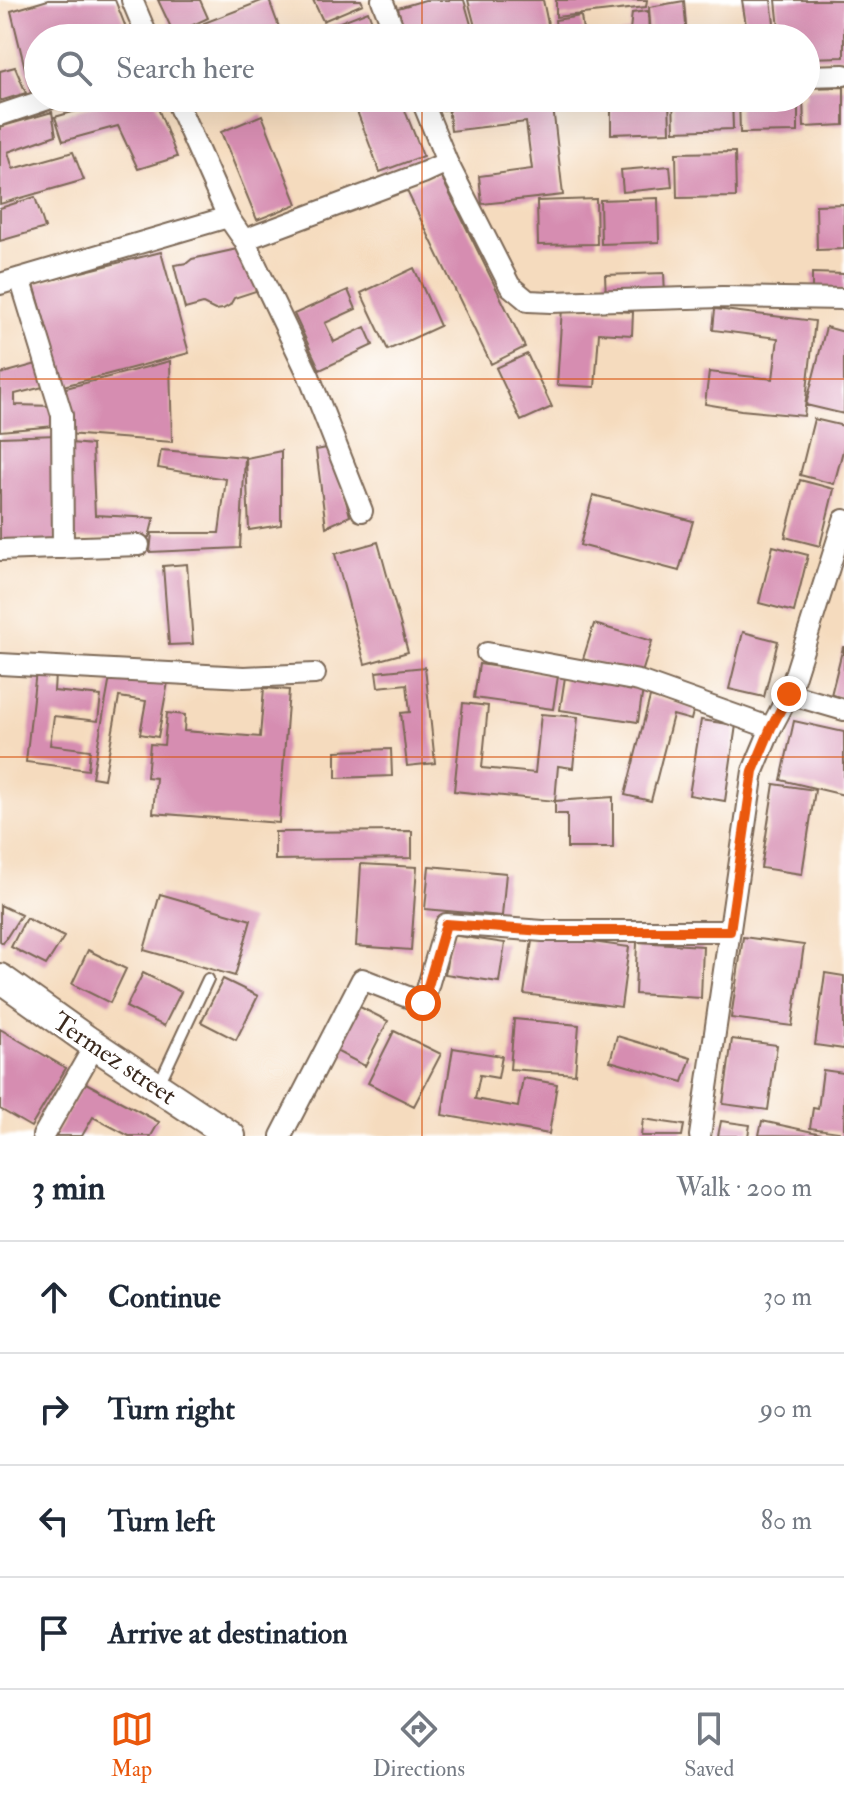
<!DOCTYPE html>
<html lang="en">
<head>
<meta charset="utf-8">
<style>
	body { margin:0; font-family:"IM FELL Double Pica",serif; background:#f2f2f3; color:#1f2937 }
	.stop { position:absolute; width:24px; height:24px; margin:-18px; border:6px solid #ea580c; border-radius:50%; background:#fff }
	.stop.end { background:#ea580c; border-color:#fff; box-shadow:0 2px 8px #0008 }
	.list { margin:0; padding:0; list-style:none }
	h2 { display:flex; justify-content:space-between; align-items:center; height:104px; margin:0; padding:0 32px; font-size:34px }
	h2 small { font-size:26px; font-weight:400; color:#747a83 }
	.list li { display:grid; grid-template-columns:52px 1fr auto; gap:24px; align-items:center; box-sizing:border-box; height:112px; padding:0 32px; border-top:2px solid #e0e1e3 }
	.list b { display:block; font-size:30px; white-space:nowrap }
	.list em { font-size:26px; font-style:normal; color:#747a83 }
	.icon { flex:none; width:44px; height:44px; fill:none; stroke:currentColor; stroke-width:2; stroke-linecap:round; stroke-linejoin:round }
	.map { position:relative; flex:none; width:844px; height:1136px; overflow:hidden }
	.search { position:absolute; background:#fff; box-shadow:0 8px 32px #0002; left:24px; right:24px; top:24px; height:88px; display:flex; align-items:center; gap:20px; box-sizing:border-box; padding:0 28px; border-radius:44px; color:#747a83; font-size:30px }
	.sheet { height:552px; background:#fff }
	nav { display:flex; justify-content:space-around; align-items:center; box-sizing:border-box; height:112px; border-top:2px solid #e0e1e3; background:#fff; font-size:22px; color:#747a83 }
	nav a { display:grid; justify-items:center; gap:4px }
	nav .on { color:#ea580c }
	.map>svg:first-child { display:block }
</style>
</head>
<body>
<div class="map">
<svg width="844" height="1136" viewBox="0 0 844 1136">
	<rect width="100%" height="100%" fill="#fff"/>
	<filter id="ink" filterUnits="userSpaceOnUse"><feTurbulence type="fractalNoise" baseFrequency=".0125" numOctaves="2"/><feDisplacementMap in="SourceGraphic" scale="16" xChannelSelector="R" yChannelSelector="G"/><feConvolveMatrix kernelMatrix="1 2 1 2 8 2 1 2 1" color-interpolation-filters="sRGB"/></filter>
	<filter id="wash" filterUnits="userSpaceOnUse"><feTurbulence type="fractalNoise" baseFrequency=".006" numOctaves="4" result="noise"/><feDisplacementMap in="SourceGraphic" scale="32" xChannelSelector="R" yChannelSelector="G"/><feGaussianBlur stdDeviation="1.8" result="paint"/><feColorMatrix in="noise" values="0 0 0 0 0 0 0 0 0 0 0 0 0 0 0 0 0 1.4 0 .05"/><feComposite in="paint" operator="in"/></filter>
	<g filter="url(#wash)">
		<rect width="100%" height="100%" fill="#f5dbbe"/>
		<g id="blocks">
			<path fill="#d68db1" d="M 48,0 L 115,0 L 130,38 L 38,38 L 38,95 L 32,97 L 11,11 Z
				M 158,0 L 200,0 L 208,18 L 174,34 Z
				M 264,0 L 269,0 L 283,38 L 210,38 L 204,23 Z
				M 313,0 L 361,0 L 363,4 L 323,21 Z
				M 425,0 L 464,0 L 474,35 L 465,38 L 406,38 L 398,8 Z
				M 468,0 L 543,0 L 551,38 L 478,38 Z
				M 556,0 L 647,0 L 646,7 L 556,17 Z
				M 742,0 L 771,0 L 776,38 L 748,38 Z
				M 776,0 L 844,0 L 844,57 L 806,58 L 806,38 L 780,38 Z
				M 684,1 L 687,38 L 651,38 L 649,7 Z
				M 368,11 L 378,38 L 332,38 L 327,27 Z
				M 648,11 L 649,38 L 617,38 L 617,35 L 630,30 L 632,13 Z
				M 581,16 L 584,38 L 557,38 L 555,20 Z
				M 15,67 L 26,93 L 0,101 L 0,71 Z
				M 844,87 L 844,125 L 804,127 L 803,98 L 806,98 L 806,88 Z
				M 121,98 L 154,98 L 177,157 L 138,169 L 118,126 L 63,141 L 55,117 Z
				M 352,98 L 400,98 L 423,156 L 380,172 Z
				M 515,98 L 552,98 L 563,195 L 482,204 L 479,176 L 532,169 L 526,122 L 451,131 L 448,106 Z
				M 611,98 L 669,98 L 670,132 L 611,134 Z
				M 673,98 L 732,98 L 733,129 L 674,131 Z
				M 739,98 L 798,98 L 798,132 L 740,133 Z
				M 52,112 L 56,135 L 8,152 L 13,169 L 73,152 L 84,180 L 0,204 L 0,127 Z
				M 262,115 L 297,204 L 257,220 L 221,132 Z
				M 735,152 L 736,197 L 677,198 L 676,153 Z
				M 670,166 L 672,187 L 623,192 L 621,170 Z
				M 439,172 L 525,347 L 491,364 L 406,189 Z
				M 35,197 L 45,228 L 0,241 L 0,208 Z
				M 658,198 L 659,242 L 601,244 L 600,200 Z
				M 596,199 L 597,244 L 538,245 L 537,201 Z
				M 844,204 L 844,249 L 817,250 L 816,205 Z
				M 242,248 L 259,290 L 234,298 L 230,305 L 223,309 L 215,310 L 203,304 L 185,309 L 174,265 L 187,263 L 192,259 Z
				M 161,252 L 189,353 L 63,386 L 34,284 Z
				M 414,268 L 440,326 L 388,350 L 361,293 Z
				M 664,273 L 665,295 L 606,297 L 605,275 Z
				M 812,273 L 844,274 L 844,291 L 812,291 Z
				M 348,290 L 356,309 L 325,323 L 334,342 L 365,327 L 373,345 L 320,370 L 294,314 Z
				M 562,308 L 633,312 L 632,335 L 599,333 L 595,387 L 557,385 Z
				M 715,309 L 815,321 L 804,416 L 741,410 L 705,404 L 709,372 L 773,379 L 778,338 L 713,330 Z
				M 826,327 L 844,332 L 844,414 L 806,405 Z
				M 527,354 L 552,407 L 521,421 L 496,368 Z
				M 170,361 L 172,442 L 67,434 L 66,388 Z
				M 44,362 L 47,386 L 15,394 L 15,405 L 54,406 L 55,426 L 0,431 L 0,374 Z
				M 814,419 L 844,426 L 844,447 L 834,484 L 800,475 Z
				M 57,435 L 56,543 L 0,542 L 0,437 Z
				M 71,443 L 92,445 L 95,515 L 154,518 L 149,537 L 71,539 Z
				M 332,447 L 350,516 L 326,527 L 316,450 Z
				M 161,450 L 245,457 L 240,548 L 150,552 L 152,533 L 219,533 L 226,479 L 158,468 Z
				M 281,451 L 281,525 L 249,530 L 246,458 Z
				M 800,480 L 834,489 L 820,546 L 785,537 Z
				M 593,495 L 693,521 L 679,571 L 580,545 Z
				M 378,542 L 408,652 L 365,664 L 335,554 Z
				M 773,546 L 808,555 L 794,612 L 759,603 Z
				M 187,564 L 193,644 L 169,645 L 163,566 Z
				M 594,624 L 652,641 L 641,676 L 583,659 Z
				M 743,632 L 778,641 L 764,697 L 729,689 Z
				M 843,647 L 844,647 L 844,698 L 831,695 Z
				M 479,664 L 558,676 L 553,709 L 474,698 Z
				M 425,667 L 435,763 L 407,766 L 401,713 L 410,712 L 407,684 L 378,687 L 376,672 Z
				M 36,671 L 55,674 L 54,691 L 101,696 L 98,721 L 54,716 L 50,745 L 90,750 L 88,770 L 26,762 Z
				M 111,672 L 168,682 L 158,737 L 140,734 L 146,701 L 119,697 L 104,779 L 92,777 Z
				M 565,677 L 643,689 L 638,722 L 560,710 Z
				M 264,688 L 289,690 L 279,823 L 153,813 L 156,778 L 147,777 L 150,744 L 164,745 L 167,713 L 185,715 L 184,731 L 260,737 Z
				M 650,697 L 694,708 L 691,720 L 673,715 L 651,801 L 625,795 Z
				M 463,703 L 488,706 L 482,768 L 535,773 L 541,714 L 578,717 L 573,768 L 558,766 L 555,801 L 454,791 Z
				M 701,720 L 736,725 L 725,801 L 689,795 Z
				M 794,721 L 844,732 L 844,795 L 781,780 Z
				M 391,749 L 392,776 L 336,778 L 336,751 Z
				M 774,784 L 815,790 L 802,874 L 761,868 Z
				M 613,797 L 613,848 L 567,848 L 567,814 L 555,814 L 555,801 Z
				M 412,831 L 412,858 L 275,860 L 275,832 Z
				M 361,864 L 417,867 L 411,950 L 356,946 Z
				M 429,866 L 506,873 L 502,916 L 425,909 Z
				M 160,894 L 251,920 L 235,976 L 144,950 Z
				M 0,905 L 21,915 L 3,943 L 0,941 Z
				M 26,918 L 64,937 L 46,965 L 11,947 Z
				M 533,934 L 629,947 L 621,1007 L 524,994 Z
				M 451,935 L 505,943 L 499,982 L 445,974 Z
				M 743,937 L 804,945 L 792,1026 L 731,1018 Z
				M 637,942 L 703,946 L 701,998 L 635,994 Z
				M 88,950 L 126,969 L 110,1003 L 72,984 Z
				M 143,973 L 181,992 L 164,1026 L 126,1007 Z
				M 825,973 L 844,976 L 844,1049 L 815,1045 Z
				M 223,979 L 258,996 L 236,1040 L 201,1022 Z
				M 356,1005 L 388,1021 L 365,1066 L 334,1050 Z
				M 514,1019 L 579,1025 L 575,1074 L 510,1069 Z
				M 0,1029 L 66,1068 L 31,1127 L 0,1109 Z
				M 394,1031 L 441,1054 L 414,1106 L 368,1083 Z
				M 617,1036 L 691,1058 L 683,1082 L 610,1061 Z
				M 732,1039 L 777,1045 L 768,1110 L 723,1104 Z
				M 453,1048 L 502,1056 L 498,1078 L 480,1075 L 475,1099 L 518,1107 L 523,1078 L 557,1084 L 549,1134 L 442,1115 Z
				M 823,1070 L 844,1073 L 844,1136 L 839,1136 L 839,1132 L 810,1128 L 813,1108 L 818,1109 Z
				M 84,1082 L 159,1122 L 151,1136 L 129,1136 L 93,1117 L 82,1136 L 55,1136 Z
				M 643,1119 L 684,1125 L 682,1136 L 641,1136 Z
				M 721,1121 L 750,1125 L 748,1136 L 718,1136 Z
				M 762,1121 L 827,1135 L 827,1136 L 759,1135 Z"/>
		</g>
	</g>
	<g filter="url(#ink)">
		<use href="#blocks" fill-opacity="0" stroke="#7c6856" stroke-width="2"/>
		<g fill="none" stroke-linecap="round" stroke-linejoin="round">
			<defs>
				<path id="service" d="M 158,1086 L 208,979"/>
				<path id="minor" d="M 132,0 L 148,38
					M 382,0 L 397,38
					M 806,76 L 844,75
					M 175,98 L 228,217 L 244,240 L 309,376 L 362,511
					M 422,102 L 449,98
					M 0,115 L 51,98
					M 447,162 L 510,286 L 528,301 L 551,302 L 722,297 L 844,299
					M 244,240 L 423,173 L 447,162 L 421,98
					M 20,278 L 62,415 L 63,548
					M 0,284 L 228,217
					M 0,550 L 139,545
					M 487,653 L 639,681 L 771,728
					M 0,664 L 244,677 L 315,674
					M 789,694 L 844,710
					M 43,1136 L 95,1045
					M 281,1136 L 362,979 L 423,1003 L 446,924 L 543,931 L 730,931
					M 700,1136 L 753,771 L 771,728 L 789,694 L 844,520"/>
				<path id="secondary" d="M 0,978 L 87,1040 L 231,1136"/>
			</defs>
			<use href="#service" stroke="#7c6856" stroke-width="14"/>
			<use href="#minor" stroke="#7c6856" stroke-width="24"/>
			<use href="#secondary" stroke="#7c6856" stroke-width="32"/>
			<use href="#service" stroke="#fff" stroke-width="10"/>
			<use href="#minor" stroke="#fff" stroke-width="20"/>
			<use href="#secondary" stroke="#fff" stroke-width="28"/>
		</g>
	</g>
	<g fill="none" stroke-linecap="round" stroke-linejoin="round" filter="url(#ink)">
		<path stroke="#ea580c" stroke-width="10" d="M 423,1003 L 446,924 L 543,931 L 730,931 L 753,771 L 771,728 L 789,694"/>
	</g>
	<path fill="none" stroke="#d7540e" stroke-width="2" stroke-opacity="0.55" d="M 422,0 L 422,38M 422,98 L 422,1136M 0,379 L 844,379M 0,757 L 844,757"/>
	<g text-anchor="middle" stroke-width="8" stroke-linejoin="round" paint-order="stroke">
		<g font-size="26" fill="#3b2a1e" stroke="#fff">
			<text transform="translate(115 1058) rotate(34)" y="9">Termez street</text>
		</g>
	</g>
</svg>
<div class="stop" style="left:423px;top:1003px"></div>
<div class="stop end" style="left:789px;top:694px"></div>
<div class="search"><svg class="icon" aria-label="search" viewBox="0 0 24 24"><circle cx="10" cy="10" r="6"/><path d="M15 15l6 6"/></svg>Search here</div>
</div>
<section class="sheet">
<h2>3 min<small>Walk · 200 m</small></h2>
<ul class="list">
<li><svg class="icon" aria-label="ahead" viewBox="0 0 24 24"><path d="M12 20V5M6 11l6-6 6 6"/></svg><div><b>Continue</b></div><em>30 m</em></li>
<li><svg class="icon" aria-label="right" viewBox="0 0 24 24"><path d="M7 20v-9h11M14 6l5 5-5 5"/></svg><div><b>Turn right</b></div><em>90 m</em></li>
<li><svg class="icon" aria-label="left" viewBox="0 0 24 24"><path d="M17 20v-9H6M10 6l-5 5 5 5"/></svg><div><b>Turn left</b></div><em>80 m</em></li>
<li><svg class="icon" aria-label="arrive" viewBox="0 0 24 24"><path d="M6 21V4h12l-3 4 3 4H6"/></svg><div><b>Arrive at destination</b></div></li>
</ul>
</section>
<nav>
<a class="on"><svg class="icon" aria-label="map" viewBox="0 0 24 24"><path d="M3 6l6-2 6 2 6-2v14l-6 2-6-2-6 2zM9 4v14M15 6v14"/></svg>Map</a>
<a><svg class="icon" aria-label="directions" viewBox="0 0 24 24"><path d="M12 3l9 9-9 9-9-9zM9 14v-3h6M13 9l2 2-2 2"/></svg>Directions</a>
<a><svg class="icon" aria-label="saved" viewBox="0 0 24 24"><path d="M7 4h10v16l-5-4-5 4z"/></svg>Saved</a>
</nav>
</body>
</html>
